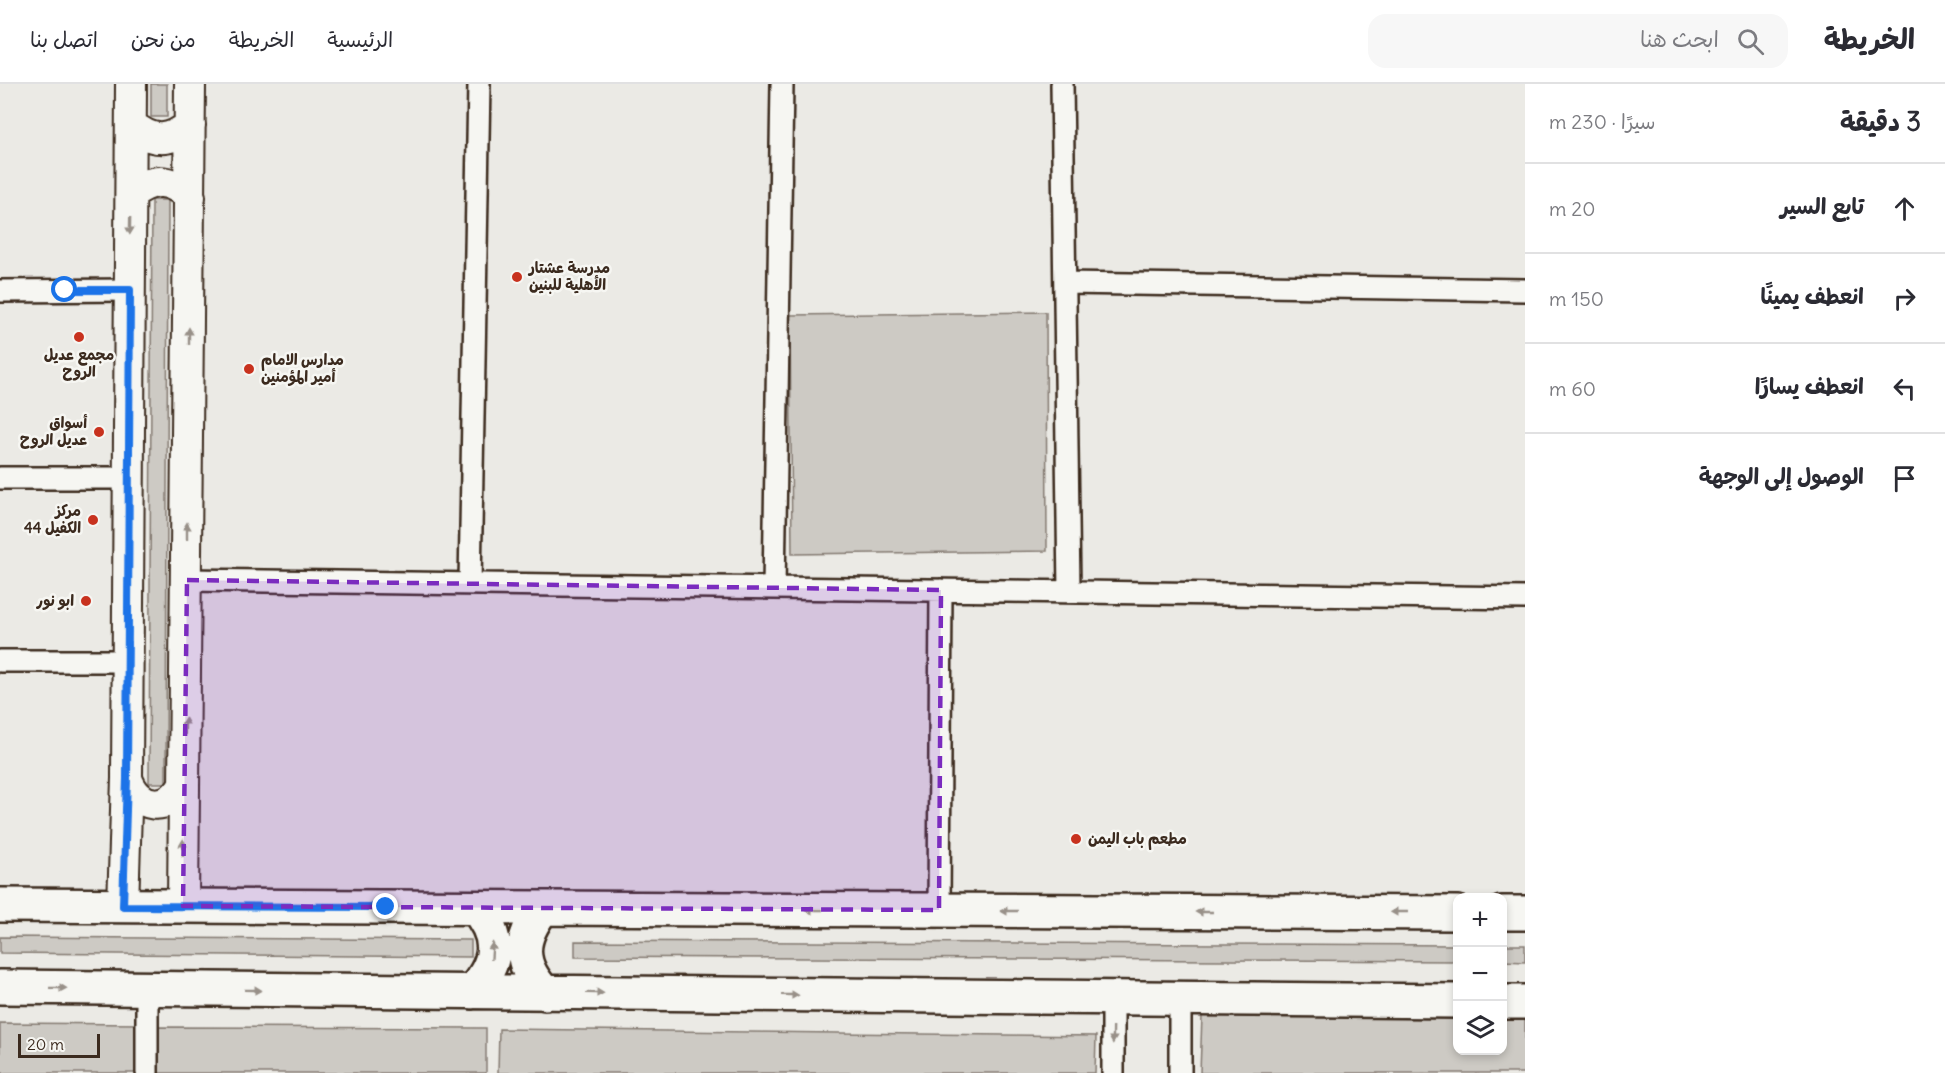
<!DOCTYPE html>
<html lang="ar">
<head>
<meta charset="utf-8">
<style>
	body { margin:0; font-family:Delius,"Playpen Sans Arabic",sans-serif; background:#f7f7f7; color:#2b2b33; direction:rtl }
	.controls { position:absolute; right:18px; bottom:18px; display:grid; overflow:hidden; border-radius:12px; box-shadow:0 3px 9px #0003 }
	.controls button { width:54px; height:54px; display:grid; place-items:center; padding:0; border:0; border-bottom:2px solid #e1e1e2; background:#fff; color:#2b2b33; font:30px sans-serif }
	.scale { position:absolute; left:18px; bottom:15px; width:82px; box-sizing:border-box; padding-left:6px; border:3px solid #3b2a1e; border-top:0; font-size:16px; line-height:21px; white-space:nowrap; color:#3b2a1e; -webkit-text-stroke:4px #f6f6f2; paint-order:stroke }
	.stop { position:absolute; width:18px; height:18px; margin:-14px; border:4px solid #1a73e8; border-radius:50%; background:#fff }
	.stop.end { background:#1a73e8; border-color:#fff; box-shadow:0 2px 6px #0008 }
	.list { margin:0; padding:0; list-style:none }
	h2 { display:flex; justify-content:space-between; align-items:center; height:78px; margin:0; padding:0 24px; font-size:26px }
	h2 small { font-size:20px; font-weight:400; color:#7c7c81 }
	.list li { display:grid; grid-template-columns:39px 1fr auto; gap:18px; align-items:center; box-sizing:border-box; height:90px; padding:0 24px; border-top:2px solid #e1e1e2 }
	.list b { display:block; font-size:22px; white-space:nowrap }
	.list em { font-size:20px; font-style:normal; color:#7c7c81 }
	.icon { flex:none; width:33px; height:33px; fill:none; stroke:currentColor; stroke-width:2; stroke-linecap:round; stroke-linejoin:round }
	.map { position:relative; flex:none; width:1525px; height:989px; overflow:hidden; direction:ltr }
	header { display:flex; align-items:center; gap:36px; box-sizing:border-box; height:84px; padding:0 30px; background:#fff; border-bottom:2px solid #e1e1e2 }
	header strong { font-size:28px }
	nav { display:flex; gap:33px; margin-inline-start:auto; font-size:21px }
	.search { width:420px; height:54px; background:#f7f7f7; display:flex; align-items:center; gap:15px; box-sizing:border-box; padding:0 21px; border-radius:18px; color:#7c7c81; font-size:22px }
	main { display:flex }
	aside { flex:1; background:#fff }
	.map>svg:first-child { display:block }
</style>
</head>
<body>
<header>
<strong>الخريطة</strong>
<div class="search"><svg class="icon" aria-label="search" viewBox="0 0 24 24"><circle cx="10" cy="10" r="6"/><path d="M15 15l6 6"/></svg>ابحث هنا</div>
<nav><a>الرئيسية</a><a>الخريطة</a><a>من نحن</a><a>اتصل بنا</a></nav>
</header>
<main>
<aside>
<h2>3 دقيقة<small>سيرًا · 230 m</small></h2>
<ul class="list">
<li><svg class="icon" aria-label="ahead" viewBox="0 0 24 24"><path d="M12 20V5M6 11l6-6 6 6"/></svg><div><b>تابع السير</b></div><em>20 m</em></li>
<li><svg class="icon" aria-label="right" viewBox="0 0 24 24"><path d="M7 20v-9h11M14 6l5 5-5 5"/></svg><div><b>انعطف يمينًا</b></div><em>150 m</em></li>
<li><svg class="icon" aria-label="left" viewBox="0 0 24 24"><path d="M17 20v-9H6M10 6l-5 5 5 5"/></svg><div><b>انعطف يسارًا</b></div><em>60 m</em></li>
<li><svg class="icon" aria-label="arrive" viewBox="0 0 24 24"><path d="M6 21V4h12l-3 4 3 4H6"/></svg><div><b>الوصول إلى الوجهة</b></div></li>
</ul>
</aside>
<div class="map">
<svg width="1525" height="989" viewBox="0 0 1525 989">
	<rect width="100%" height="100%" fill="#ebeae5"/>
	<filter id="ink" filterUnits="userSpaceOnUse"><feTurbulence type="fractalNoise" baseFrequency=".0167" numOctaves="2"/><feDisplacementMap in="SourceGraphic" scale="12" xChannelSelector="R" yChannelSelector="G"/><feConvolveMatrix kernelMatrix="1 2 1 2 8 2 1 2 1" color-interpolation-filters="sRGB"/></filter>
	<g filter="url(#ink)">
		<path fill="#cdcac4" stroke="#847a71" stroke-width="1.5" d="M 151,0 L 167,0 L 167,33 L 151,33 Z
			M 152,116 L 168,116 L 166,699 L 149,699 Z
			M 1046,228 L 1047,467 L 792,470 L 790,231 Z
			M 0,853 L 471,856 L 471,873 L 0,869 Z
			M 575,857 L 1457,861 L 1458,877 L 575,873 Z
			M 1502,861 L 1525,861 L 1525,878 L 1503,877 Z
			M 1202,932 L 1457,933 L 1458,966 L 1502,966 L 1503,933 L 1525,933 L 1525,989 L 1200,989 Z
			M 0,939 L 142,940 L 142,989 L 0,989 Z
			M 153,943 L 486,944 L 486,989 L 154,989 Z
			M 499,945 L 1096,952 L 1095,989 L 498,989 Z"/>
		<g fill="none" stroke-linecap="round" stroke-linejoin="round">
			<defs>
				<path id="minor" d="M 1062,0 L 1069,507
					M 1065,199 L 1525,206
					M 0,207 L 130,206
					M 0,394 L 129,394
					M 187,496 L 1525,514
					M 470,499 L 479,0
					M 774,504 L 782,0
					M 0,577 L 128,577
					M 939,826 L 941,506
					M 147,905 L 147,989
					M 1113,989 L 1113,914
					M 1180,989 L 1180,915"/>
				<path id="secondary" d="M 131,41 C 152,58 169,59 190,41
					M 131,110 C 153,93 170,94 190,113
					M 127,694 C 137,725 168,729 184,700
					M 123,822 L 127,694 L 131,0
					M 183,822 L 190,0"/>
				<path id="primary" d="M 0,821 L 1458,829
					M 543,824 C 519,855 517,879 545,909
					M 1502,829 L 1525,829
					M 0,903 L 1458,917
					M 472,908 C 498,879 502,855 476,824
					M 1502,918 L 1525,918"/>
			</defs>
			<use href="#minor" stroke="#3b2a1e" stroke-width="26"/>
			<use href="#secondary" stroke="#3b2a1e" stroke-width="34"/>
			<use href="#primary" stroke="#3b2a1e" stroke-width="38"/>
			<use href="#minor" stroke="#f6f6f2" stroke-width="21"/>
			<use href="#secondary" stroke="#f6f6f2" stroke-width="30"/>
			<use href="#primary" stroke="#f6f6f2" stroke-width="33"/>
		</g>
		<defs><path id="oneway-solid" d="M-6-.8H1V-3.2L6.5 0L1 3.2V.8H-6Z" transform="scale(1.5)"/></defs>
		<g fill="#989088">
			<use href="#oneway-solid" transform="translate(130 142) rotate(91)"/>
			<use href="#oneway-solid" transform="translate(189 252) rotate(-90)"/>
			<use href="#oneway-solid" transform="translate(187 447) rotate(-90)"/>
			<use href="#oneway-solid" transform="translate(185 642) rotate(-89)"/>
			<use href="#oneway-solid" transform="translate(183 764) rotate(-89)"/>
			<use href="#oneway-solid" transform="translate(814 826) rotate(-180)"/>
			<use href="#oneway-solid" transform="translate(1009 827) rotate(-180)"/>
			<use href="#oneway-solid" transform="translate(1204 828) rotate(-180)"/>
			<use href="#oneway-solid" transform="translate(1399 828) rotate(-180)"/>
			<use href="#oneway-solid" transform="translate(492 867) rotate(-86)"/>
			<use href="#oneway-solid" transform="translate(58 904) rotate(1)"/>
			<use href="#oneway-solid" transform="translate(253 906) rotate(1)"/>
			<use href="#oneway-solid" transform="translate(595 909) rotate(1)"/>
			<use href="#oneway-solid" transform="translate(790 911) rotate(1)"/>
			<use href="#oneway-solid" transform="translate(1113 951) rotate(91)"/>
		</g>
	</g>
	<g fill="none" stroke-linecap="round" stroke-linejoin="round" filter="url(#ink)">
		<path stroke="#1a73e8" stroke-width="8" d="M 65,206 L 130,206 L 127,694 L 123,822 L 386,823"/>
	</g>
	<path fill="#7b2cbf" fill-opacity="0.2" stroke="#7b2cbf" stroke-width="4.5" stroke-dasharray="12 8" stroke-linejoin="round" d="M 187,496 L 941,506 L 939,826 L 183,822 Z"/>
	<g fill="#c8321e" stroke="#f6f6f2" stroke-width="2">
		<circle cx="517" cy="193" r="6"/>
		<circle cx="79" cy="253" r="6"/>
		<circle cx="249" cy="285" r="6"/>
		<circle cx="99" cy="348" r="6"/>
		<circle cx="93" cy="436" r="6"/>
		<circle cx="86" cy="517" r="6"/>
		<circle cx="1076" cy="755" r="6"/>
	</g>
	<g text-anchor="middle" stroke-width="5" stroke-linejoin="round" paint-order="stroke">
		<g font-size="15" font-weight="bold" fill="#3b2a1e" stroke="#f6f6f2" text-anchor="start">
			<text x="529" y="189">مدرسة عشتار<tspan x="529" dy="17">الأهلية للبنين</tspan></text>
			<text x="79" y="276" text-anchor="middle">مجمع عديل<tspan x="79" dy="17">الروح</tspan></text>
			<text x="261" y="281">مدارس الامام<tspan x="261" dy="17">أمير المؤمنين</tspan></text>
			<text x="87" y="344" text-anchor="end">أسواق<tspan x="87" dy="17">عديل الروح</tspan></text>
			<text x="81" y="432" text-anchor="end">مركز<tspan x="81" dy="17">الكفيل 44</tspan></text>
			<text x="74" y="522" text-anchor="end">ابو نور</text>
			<text x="1088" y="760">مطعم باب اليمن</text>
		</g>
	</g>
</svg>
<div class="controls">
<button>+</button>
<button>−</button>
<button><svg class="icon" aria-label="layers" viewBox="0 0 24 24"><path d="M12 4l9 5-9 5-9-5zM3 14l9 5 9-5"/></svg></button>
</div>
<div class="scale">20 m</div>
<div class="stop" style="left:65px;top:206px"></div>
<div class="stop end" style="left:386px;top:823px"></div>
</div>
</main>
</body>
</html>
